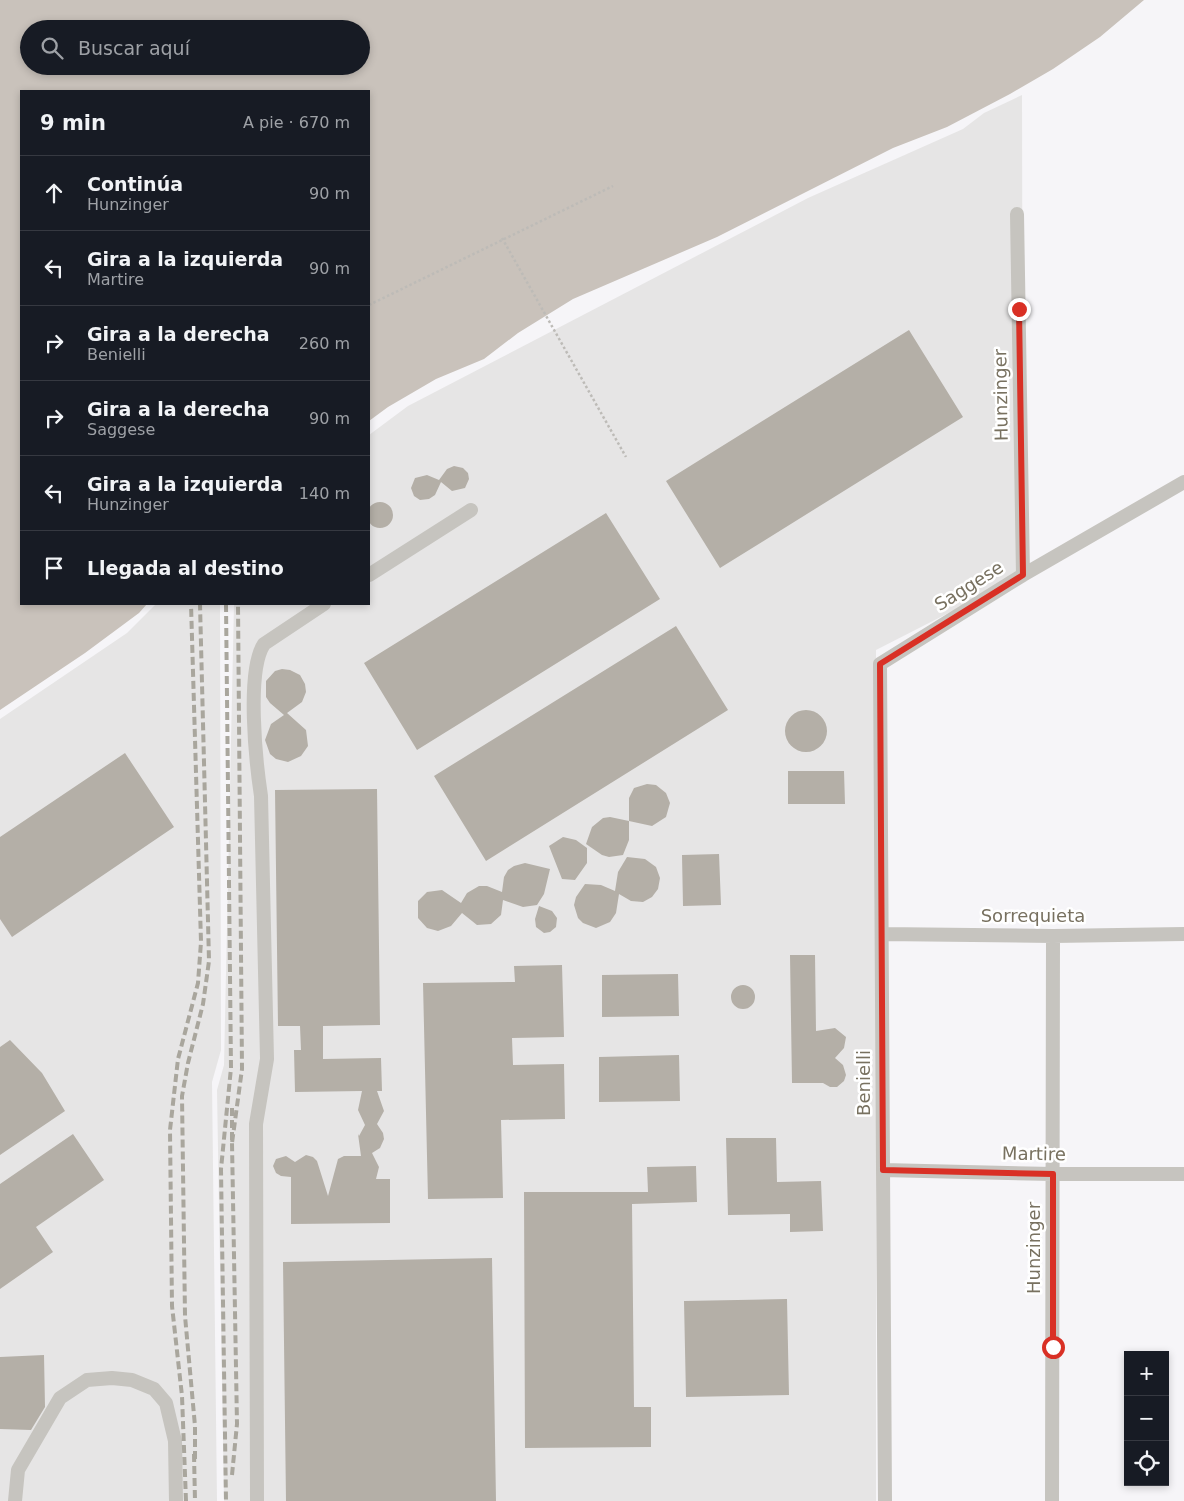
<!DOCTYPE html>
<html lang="es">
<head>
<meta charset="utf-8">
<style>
	body { margin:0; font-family:"DejaVu Sans",sans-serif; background:#242831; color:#f1f3f6 }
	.controls { position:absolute; right:15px; bottom:15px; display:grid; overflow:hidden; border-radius:0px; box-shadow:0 2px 8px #0003 }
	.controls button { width:45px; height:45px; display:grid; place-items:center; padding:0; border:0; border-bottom:1px solid #363941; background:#171b24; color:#f1f3f6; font:25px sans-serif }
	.stop { position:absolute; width:15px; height:15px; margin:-11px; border:4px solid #d93025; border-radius:50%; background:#fff }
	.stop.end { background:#d93025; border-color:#fff; box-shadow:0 1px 5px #0008 }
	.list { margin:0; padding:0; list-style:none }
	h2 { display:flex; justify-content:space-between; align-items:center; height:65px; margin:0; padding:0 20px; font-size:21px }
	h2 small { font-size:16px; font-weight:400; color:#9ea1a6 }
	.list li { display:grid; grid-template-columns:32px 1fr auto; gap:15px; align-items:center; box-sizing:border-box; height:75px; padding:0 20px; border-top:1px solid #363941 }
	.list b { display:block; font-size:19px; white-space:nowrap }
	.list p { margin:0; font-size:16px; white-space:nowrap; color:#9ea1a6 }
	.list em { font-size:16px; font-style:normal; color:#9ea1a6 }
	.icon { flex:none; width:28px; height:28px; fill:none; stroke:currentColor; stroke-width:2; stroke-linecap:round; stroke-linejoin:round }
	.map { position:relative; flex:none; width:1184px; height:1501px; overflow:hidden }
	.search { position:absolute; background:#171b24; box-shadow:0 2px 8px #0003; left:20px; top:20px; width:350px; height:55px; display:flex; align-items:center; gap:12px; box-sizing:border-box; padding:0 18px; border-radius:28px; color:#9ea1a6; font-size:19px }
	.panel { position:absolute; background:#171b24; box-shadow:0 2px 8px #0003; left:20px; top:90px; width:350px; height:515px; border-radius:0px }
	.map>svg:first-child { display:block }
</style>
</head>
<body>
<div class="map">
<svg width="1184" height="1501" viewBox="0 0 1184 1501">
	<rect width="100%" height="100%" fill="#f6f5f8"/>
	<path fill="#e6e5e5" d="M 1022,95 L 1023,575 L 876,650 L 876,1501 L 224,1501 L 217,1090 L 224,1065 L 234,604 L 369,604 L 369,435 L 408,406 L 808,198 L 963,129 L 984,113 Z
		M 156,604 L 220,604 L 221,1050 L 212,1082 L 217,1501 L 0,1501 L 0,719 L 127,633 Z"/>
	<path fill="#c9c2bb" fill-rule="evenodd" d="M 0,0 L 1144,0 L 1100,37 L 1053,69 L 1010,94 L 947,127 L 893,148 L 717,237 L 573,299 L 518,333 L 484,359 L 436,379 L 388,407 L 369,421 L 369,91 L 21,91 L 21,604 L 147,604 L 139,613 L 85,653 L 0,710 ZM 29,29 L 361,29 L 361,66 L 29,66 Z"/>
	<path fill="#b4afa7" d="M 909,330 L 963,417 L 720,568 L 666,481 Z
		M 454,466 L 463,468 L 468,473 L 469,479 L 465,488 L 452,491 L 441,482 L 435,495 L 429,499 L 420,500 L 414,496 L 411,488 L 415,478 L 427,475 L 439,480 L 447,469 Z
		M367 515a13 13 0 1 1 26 0a13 13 0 1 1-26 0Z
		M 606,513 L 660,599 L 417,750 L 364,663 Z
		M 676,626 L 728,710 L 486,861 L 434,776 Z
		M 282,669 L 290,670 L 300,675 L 305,684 L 306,692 L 302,702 L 287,713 L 306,730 L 308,746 L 301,756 L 288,762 L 276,759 L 270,754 L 265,740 L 271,724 L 284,715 L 270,703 L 266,697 L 266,681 L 275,671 Z
		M785 731a21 21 0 1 1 42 0a21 21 0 1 1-42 0Z
		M 125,753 L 174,827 L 12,937 L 0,919 L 0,837 Z
		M 788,771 L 844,771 L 845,804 L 788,804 Z
		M 647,784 L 656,785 L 666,793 L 670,803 L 666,817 L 652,826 L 629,821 L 629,840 L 623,855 L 609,857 L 602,855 L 586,844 L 592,827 L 603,818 L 610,817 L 629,821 L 629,798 L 634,788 Z
		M 377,789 L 380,1025 L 323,1026 L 323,1059 L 381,1058 L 382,1091 L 377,1091 L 384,1111 L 377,1124 L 383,1133 L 384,1139 L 380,1148 L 372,1153 L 379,1167 L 376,1179 L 390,1179 L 390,1223 L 291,1224 L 291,1177 L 281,1176 L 276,1173 L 273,1166 L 276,1159 L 286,1156 L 295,1162 L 306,1155 L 313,1157 L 317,1161 L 328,1196 L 338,1159 L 344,1156 L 361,1156 L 358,1134 L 359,1136 L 365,1125 L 358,1110 L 362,1091 L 295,1092 L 294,1050 L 301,1050 L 300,1026 L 278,1026 L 275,790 Z
		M 563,837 L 576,840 L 587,848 L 587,863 L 575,880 L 562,879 L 549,846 Z
		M 719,854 L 721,905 L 683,906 L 682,855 Z
		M 627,857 L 645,859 L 656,867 L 660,878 L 658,889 L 652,897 L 643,902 L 631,901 L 619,894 L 616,913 L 610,922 L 596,928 L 583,923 L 578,918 L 574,905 L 576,897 L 585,884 L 601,885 L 615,891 L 618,872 Z
		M 525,863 L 550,869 L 544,894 L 537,905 L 523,907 L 503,900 L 501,915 L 491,924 L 477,925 L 462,913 L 451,926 L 438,931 L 427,928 L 418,918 L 418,901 L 427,892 L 442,890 L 461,903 L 467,893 L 479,886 L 487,886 L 502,892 L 504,877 L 508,870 L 514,866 Z
		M 539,906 L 552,911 L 557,918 L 556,927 L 550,932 L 544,933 L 536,927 L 535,919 Z
		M 790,955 L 815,955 L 816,1031 L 835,1028 L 846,1037 L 844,1048 L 835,1058 L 843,1065 L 846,1075 L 844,1081 L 837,1087 L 830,1087 L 823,1083 L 792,1083 Z
		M 562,965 L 564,1037 L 512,1038 L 513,1065 L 564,1064 L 565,1119 L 501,1120 L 503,1198 L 428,1199 L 423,983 L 515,982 L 514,966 Z
		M 678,974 L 679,1016 L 602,1017 L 602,975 Z
		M731 997a12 12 0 1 1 24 0a12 12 0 1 1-24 0Z
		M 10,1040 L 42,1073 L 65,1111 L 0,1155 L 0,1047 Z
		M 679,1055 L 680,1101 L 599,1102 L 599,1057 Z
		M 73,1134 L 104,1180 L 36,1227 L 53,1252 L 0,1289 L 0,1184 Z
		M 726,1138 L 776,1138 L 777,1182 L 821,1181 L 823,1231 L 790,1232 L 790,1214 L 728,1215 Z
		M 696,1166 L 697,1202 L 632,1204 L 634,1407 L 651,1407 L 651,1447 L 525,1448 L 524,1192 L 648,1192 L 647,1167 Z
		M 492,1258 L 496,1501 L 286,1501 L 283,1262 Z
		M 787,1299 L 789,1395 L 686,1397 L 684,1301 Z
		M 44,1355 L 45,1407 L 31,1430 L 0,1429 L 0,1357 Z"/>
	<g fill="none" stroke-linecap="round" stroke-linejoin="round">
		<path stroke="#bdbbb7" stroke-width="2.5" stroke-dasharray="2.5 2.5" stroke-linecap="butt" d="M 502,238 L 626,457
			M 369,305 L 613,186"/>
		<path stroke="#c6c4bf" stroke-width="14" d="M 1017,214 L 1023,575
			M 369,575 L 471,510
			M 882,934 L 1053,936 L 1184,934
			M 883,1170 L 1053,1174 L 1184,1174
			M 15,1501 L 18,1470 L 60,1398 L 87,1380 L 112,1378 L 132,1380 L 154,1389 L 166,1403 L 175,1441 L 176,1501
			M 257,1501 L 256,1124 L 267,1059 L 261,796 C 256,763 246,671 264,644 L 324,604
			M 885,1501 L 880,664 L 1023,575 L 1184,482
			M 1052,1501 L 1053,936"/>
		<path stroke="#a9a69d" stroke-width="4" stroke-dasharray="8 4" stroke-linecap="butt" d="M 226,604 L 231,1068 L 221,1169 L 226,1501
			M 232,1108 L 232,1143 L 242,1069 L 238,604
			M 194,1454 L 195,1501
			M 195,1459 L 195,1426 L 185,1316 L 182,1096 L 188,1063 L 203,1004 L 209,961 L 200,604
			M 232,1475 L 237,1424 L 232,1143
			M 186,1501 L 182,1396 L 172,1306 L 170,1130 L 178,1059 L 198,983 L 201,942 L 191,604"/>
	</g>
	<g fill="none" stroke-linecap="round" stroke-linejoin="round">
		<path stroke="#d93025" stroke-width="6" d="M 1019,309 L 1023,575 L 880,664 L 883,1170 L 1053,1174 L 1053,1347"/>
	</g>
	<g text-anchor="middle" stroke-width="5" stroke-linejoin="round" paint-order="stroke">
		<g font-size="18" fill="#787160" stroke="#fff">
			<text transform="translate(1001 395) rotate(-91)" y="6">Hunzinger</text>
			<text transform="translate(969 586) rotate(-32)" y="6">Saggese</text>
			<text x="1033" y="922">Sorrequieta</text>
			<text transform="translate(864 1083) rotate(-90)" y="6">Benielli</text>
			<text transform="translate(1034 1154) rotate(1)" y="6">Martire</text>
			<text transform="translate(1034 1248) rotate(-90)" y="6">Hunzinger</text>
		</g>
	</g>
</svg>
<div class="controls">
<button>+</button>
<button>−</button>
<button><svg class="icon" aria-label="locate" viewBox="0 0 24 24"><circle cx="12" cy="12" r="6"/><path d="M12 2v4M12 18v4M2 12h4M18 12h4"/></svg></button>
</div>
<div class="stop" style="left:1053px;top:1347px"></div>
<div class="stop end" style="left:1019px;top:309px"></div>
<div class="search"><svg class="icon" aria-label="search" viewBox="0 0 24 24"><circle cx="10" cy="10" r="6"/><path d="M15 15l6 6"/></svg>Buscar aquí</div>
<section class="panel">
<h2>9 min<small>A pie · 670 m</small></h2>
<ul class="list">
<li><svg class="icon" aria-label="ahead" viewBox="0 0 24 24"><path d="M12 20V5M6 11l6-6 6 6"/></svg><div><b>Continúa</b><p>Hunzinger</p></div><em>90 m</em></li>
<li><svg class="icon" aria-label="left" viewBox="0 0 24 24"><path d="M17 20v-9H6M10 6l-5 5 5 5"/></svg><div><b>Gira a la izquierda</b><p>Martire</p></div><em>90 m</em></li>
<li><svg class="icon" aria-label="right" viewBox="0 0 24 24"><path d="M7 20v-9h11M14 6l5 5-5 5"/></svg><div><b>Gira a la derecha</b><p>Benielli</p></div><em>260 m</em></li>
<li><svg class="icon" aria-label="right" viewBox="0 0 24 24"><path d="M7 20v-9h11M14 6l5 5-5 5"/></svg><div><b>Gira a la derecha</b><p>Saggese</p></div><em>90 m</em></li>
<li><svg class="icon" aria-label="left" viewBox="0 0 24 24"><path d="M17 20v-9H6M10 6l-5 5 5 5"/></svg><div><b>Gira a la izquierda</b><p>Hunzinger</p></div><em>140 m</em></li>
<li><svg class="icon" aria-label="arrive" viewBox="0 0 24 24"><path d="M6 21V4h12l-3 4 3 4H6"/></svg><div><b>Llegada al destino</b></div></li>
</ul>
</section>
</div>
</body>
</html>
